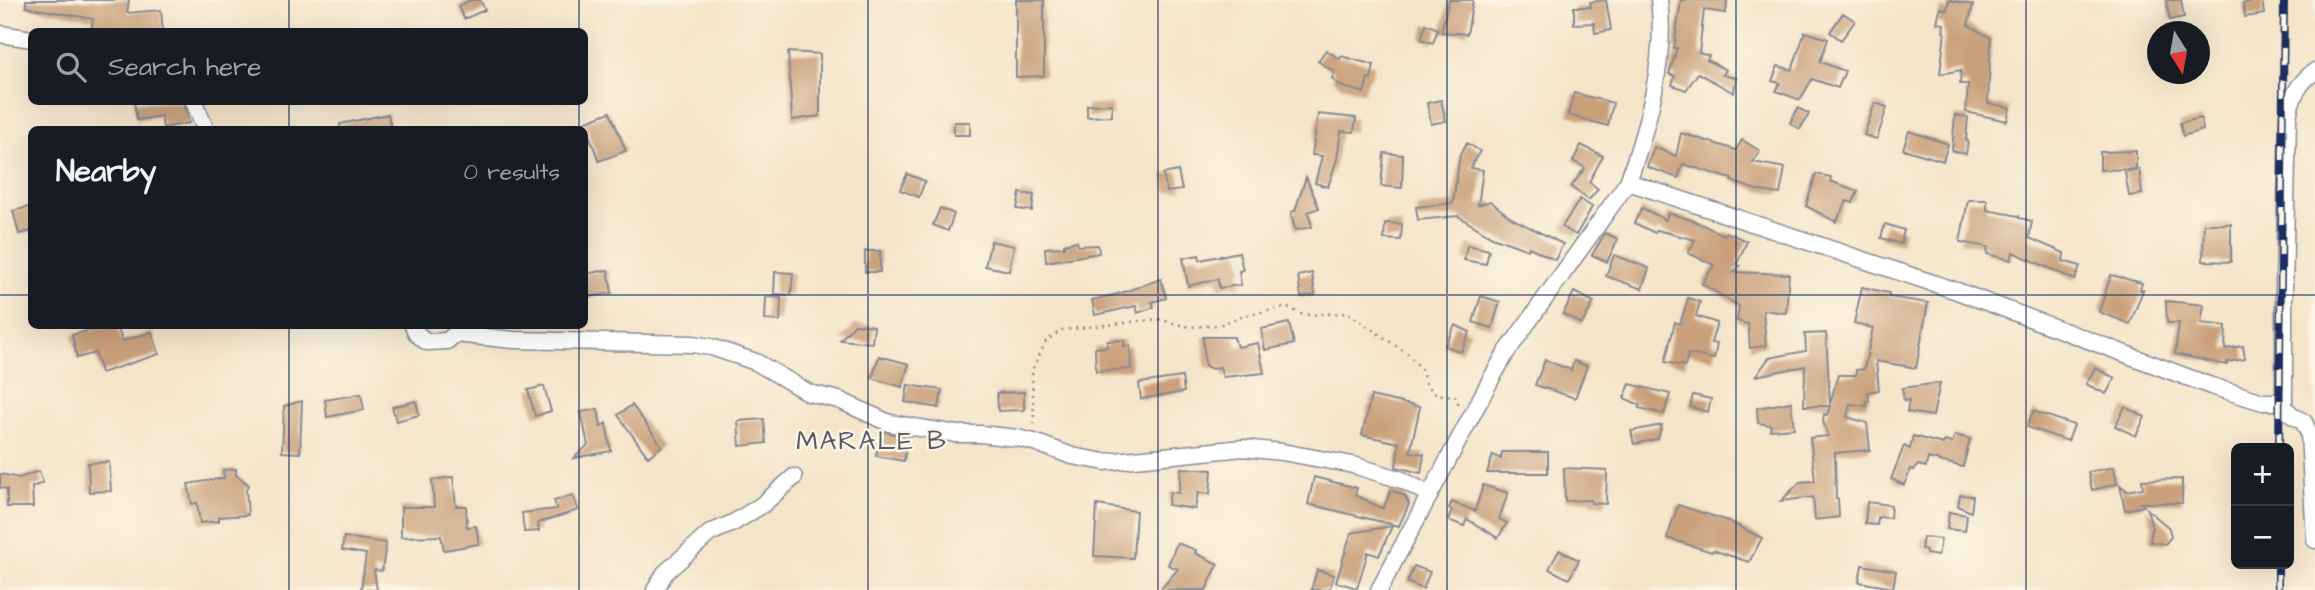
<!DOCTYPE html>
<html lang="en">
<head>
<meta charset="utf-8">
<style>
	body { margin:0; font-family:"Architects Daughter",sans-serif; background:#20242c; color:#f1f3f6 }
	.controls { position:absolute; right:21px; bottom:21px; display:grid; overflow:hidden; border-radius:10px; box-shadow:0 7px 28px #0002 }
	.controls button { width:63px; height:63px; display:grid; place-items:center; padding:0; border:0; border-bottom:2px solid #363941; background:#171b24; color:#f1f3f6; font:35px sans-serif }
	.compass { position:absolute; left:2147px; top:21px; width:63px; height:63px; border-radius:50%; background:#171b24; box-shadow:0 7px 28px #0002; rotate:169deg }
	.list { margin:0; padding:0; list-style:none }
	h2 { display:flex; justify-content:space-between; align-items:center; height:91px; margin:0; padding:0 28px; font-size:30px }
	h2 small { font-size:23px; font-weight:400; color:#9ea1a6 }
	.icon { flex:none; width:38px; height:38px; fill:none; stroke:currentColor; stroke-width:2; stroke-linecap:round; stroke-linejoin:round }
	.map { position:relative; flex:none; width:2315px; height:590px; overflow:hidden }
	.search { position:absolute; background:#171b24; box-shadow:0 7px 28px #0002; left:28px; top:28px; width:560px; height:77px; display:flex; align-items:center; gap:18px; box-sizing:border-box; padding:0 24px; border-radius:10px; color:#9ea1a6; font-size:26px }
	.panel { position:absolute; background:#171b24; box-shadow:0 7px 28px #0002; left:28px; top:126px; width:560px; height:203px; border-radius:10px }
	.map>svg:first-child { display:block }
</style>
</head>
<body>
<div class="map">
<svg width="2315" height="590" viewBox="0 0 2315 590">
	<rect width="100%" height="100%" fill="#fcf5e5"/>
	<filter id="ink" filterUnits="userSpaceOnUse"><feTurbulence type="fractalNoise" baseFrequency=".0143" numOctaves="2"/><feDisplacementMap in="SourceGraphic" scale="14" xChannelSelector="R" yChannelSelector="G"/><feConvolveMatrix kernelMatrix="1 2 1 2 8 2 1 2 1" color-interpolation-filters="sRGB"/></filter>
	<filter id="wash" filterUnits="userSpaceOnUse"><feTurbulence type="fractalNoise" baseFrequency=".00686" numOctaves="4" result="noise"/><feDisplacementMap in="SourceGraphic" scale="28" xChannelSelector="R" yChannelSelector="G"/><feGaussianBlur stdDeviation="1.57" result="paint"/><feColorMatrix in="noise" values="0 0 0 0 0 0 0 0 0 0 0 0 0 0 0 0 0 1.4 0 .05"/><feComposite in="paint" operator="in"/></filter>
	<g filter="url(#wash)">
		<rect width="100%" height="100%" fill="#f4e4c8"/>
		<g id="blocks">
			<path fill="#caa07a" d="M 26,0 L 129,0 L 127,13 L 161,10 L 163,32 L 91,32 L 93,19 L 26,7 Z
				M 471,0 L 480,0 L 485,10 L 464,19 L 458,6 Z
				M 1016,0 L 1044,0 L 1044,76 L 1016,77 Z
				M 1449,0 L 1473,0 L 1467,34 L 1441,32 Z
				M 1606,0 L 1611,30 L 1595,33 L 1594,23 L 1574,24 L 1574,7 L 1591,7 L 1590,2 Z
				M 1681,0 L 1727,0 L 1726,13 L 1704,10 L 1699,53 L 1709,56 L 1707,60 L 1726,70 L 1723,75 L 1736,78 L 1734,93 L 1698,73 L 1686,90 L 1672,85 L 1675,76 L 1669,74 L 1677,48 L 1674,48 Z
				M 1949,0 L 1973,5 L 1968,25 L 1991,38 L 1988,103 L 2010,108 L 2007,121 L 1966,112 L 1968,84 L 1960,84 L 1961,70 L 1940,74 L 1945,32 L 1943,32 L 1944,24 L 1937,23 L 1940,8 L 1947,10 Z
				M 2166,0 L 2181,0 L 2184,17 L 2170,20 Z
				M 2262,1 L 2264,14 L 2245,17 L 2243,3 Z
				M 1843,13 L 1855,21 L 1841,40 L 1830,32 Z
				M 1426,24 L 1438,29 L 1433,43 L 1421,39 Z
				M 1805,32 L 1828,39 L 1820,62 L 1845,71 L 1838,88 L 1812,79 L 1800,100 L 1776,91 L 1780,83 L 1772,81 L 1778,66 L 1792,70 Z
				M 1326,50 L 1340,59 L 1341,56 L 1374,65 L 1371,79 L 1368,78 L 1364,93 L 1341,86 L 1332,79 L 1334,72 L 1318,61 Z
				M 788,52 L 820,54 L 820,116 L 792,120 Z
				M 1574,93 L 1613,103 L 1608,126 L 1568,115 Z
				M 1441,100 L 1446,121 L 1431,124 L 1427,103 Z
				M 134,102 L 184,102 L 189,123 L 163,128 L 161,116 L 137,120 Z
				M 1875,103 L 1887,107 L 1877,139 L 1864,135 Z
				M 1112,104 L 1112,116 L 1087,117 L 1087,105 Z
				M 1798,108 L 1809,114 L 1800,129 L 1790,123 Z
				M 610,112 L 626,151 L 599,161 L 584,122 Z
				M 388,114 L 391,130 L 341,130 L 340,124 Z
				M 1318,114 L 1356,118 L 1354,132 L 1341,131 L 1337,159 L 1328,187 L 1315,183 L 1322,156 L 1312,155 Z
				M 1955,115 L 1968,117 L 1966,140 L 1968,141 L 1966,154 L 1952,151 Z
				M 2201,118 L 2203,130 L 2183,136 L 2180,123 Z
				M 954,122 L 970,122 L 970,135 L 954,135 Z
				M 1909,131 L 1948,144 L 1943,161 L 1903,149 Z
				M 1681,133 L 1736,150 L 1742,140 L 1760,151 L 1753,162 L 1785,168 L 1780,194 L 1756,190 L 1731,181 L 1732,179 L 1683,164 L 1678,178 L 1647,167 L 1654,147 L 1676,156 Z
				M 1467,143 L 1480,151 L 1470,168 L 1483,170 L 1478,205 L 1490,201 L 1511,218 L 1563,244 L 1555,260 L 1529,247 L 1528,250 L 1492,237 L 1458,216 L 1418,220 L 1416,207 L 1453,203 L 1460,154 Z
				M 1581,145 L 1603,156 L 1589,182 L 1598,189 L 1589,200 L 1571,187 L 1585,168 L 1573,161 Z
				M 2136,151 L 2136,169 L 2100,170 L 2100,152 Z
				M 1384,153 L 1403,155 L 1402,188 L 1381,186 Z
				M 2139,169 L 2142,194 L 2129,196 L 2125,172 Z
				M 1178,171 L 1182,190 L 1167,192 L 1163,174 Z
				M 907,174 L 925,181 L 919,197 L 900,190 Z
				M 1816,174 L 1831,177 L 1830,181 L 1858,191 L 1853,203 L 1847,201 L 1836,222 L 1806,206 Z
				M 1306,177 L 1319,208 L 1308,212 L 1312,227 L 1295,230 L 1291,212 L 1295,211 Z
				M 1020,193 L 1034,195 L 1032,211 L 1017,209 Z
				M 1580,199 L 1592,207 L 1576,235 L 1562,227 Z
				M 1968,200 L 1987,200 L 1987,210 L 2019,216 L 2019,218 L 2032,221 L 2029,238 L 2064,253 L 2063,261 L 2080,266 L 2075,280 L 2013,252 L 2011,260 L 1987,254 L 1988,247 L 1960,242 Z
				M 32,206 L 32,231 L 19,234 L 13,211 Z
				M 940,208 L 954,214 L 948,231 L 933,225 Z
				M 1642,208 L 1666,220 L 1668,213 L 1692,220 L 1724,235 L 1726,232 L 1747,241 L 1737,264 L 1740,266 L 1734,272 L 1789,274 L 1786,313 L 1763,310 L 1766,346 L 1750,348 L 1748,324 L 1737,321 L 1739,306 L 1702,284 L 1714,265 L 1688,253 L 1695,240 L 1657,230 L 1655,233 L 1634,223 Z
				M 1385,223 L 1402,224 L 1401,240 L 1384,239 Z
				M 1885,224 L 1904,230 L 1901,244 L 1881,238 Z
				M 2204,224 L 2231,224 L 2231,262 L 2203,261 Z
				M 1605,233 L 1618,239 L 1607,262 L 1592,255 Z
				M 991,241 L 1014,246 L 1009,271 L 985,266 Z
				M 1077,241 L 1078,246 L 1098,245 L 1099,253 L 1046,262 L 1045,248 L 1064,247 L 1064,244 Z
				M 1467,245 L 1489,250 L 1486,264 L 1464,260 Z
				M 865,251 L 880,251 L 880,272 L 865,272 Z
				M 1239,252 L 1243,270 L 1239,271 L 1241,285 L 1219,288 L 1218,279 L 1188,286 L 1183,258 L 1199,255 L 1200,260 Z
				M 1614,255 L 1649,268 L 1642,289 L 1606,276 Z
				M 608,270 L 612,293 L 584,298 L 584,274 Z
				M 775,272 L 793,273 L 791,295 L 774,294 Z
				M 1312,273 L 1315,295 L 1301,297 L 1298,276 Z
				M 2111,275 L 2142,283 L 2140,290 L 2143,290 L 2130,324 L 2099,312 Z
				M 1161,279 L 1166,298 L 1152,302 L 1154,307 L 1138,313 L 1136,306 L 1095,315 L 1092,300 L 1118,294 Z
				M 1862,287 L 1889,293 L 1889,297 L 1928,303 L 1916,368 L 1876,361 L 1879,390 L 1868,392 L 1869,401 L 1866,401 L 1867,406 L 1850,404 L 1847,417 L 1867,423 L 1870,450 L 1835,453 L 1836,499 L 1838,499 L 1839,517 L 1815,520 L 1813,497 L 1781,501 L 1800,482 L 1815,481 L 1810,438 L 1828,436 L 1823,422 L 1824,414 L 1827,415 L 1830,406 L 1804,406 L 1805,366 L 1756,376 L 1769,358 L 1806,351 L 1805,334 L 1826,333 L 1830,404 L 1838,375 L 1856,375 L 1856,370 L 1864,369 L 1873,328 L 1854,323 Z
				M 1574,292 L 1594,302 L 1582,324 L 1563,314 Z
				M 1481,296 L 1500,302 L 1492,328 L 1473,322 Z
				M 766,297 L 781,298 L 780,321 L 765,320 Z
				M 1688,298 L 1700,302 L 1696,316 L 1717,323 L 1711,343 L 1717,344 L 1714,359 L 1688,354 L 1685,366 L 1665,362 L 1675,322 L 1680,324 Z
				M 2166,301 L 2204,305 L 2201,323 L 2226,326 L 2225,349 L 2243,346 L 2245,359 L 2227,362 L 2227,365 L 2175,354 L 2179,323 L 2167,323 Z
				M 1289,323 L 1294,344 L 1265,350 L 1261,329 Z
				M 855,324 L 874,326 L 872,343 L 840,340 Z
				M 1455,325 L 1470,332 L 1461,352 L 1445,346 Z
				M 94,326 L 117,326 L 122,341 L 152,332 L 159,354 L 101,373 L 95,353 L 77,358 L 72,335 L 95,329 Z
				M 1203,337 L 1234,337 L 1237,347 L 1258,343 L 1264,373 L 1223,377 L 1220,367 L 1212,369 L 1205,366 Z
				M 1124,340 L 1124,346 L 1130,346 L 1131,369 L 1096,371 L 1095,348 L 1107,347 L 1107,341 Z
				M 879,356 L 909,364 L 902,387 L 872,378 Z
				M 1545,360 L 1571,370 L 1574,361 L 1587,366 L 1575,398 L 1535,385 Z
				M 2095,368 L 2115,378 L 2106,394 L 2086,384 Z
				M 1182,377 L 1184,392 L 1141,399 L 1139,383 Z
				M 1940,383 L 1933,416 L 1907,412 L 1909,400 L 1904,401 L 1902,388 Z
				M 1630,384 L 1670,394 L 1664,414 L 1639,408 L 1640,405 L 1624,398 Z
				M 908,385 L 942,390 L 939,408 L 905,402 Z
				M 544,386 L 551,411 L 535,416 L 528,390 Z
				M 1024,392 L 1024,410 L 998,411 L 997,393 Z
				M 361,394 L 364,410 L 327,417 L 325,400 Z
				M 1693,395 L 1711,399 L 1708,412 L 1690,407 Z
				M 1371,396 L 1420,407 L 1410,452 L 1424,454 L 1421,473 L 1396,467 L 1399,443 L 1362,435 Z
				M 302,401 L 300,453 L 282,452 L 284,406 Z
				M 416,401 L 419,415 L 396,421 L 392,407 Z
				M 1791,402 L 1794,428 L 1770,430 L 1771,425 L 1758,423 L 1757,408 Z
				M 632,405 L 662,446 L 648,457 L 618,415 Z
				M 2125,407 L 2145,417 L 2136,436 L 2115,426 Z
				M 598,409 L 601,427 L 606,423 L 611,451 L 574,458 L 588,445 L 581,412 Z
				M 2033,411 L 2074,425 L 2068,441 L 2027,427 Z
				M 764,419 L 766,443 L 740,446 L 738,421 Z
				M 1662,425 L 1658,439 L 1634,444 L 1631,431 Z
				M 881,431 L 908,437 L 904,461 L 876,456 Z
				M 1955,435 L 1970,439 L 1963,467 L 1928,458 L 1926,467 L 1918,465 L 1914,470 L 1911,469 L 1904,485 L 1891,479 L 1904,446 L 1910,449 L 1913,436 L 1943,444 L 1944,441 L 1952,443 Z
				M 1502,452 L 1548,452 L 1548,473 L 1487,473 L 1493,455 L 1501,459 Z
				M 109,462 L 111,491 L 89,492 L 88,463 Z
				M 2114,467 L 2117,484 L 2092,490 L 2088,472 Z
				M 1181,468 L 1212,470 L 1210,494 L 1198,493 L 1195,509 L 1168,505 L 1170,492 L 1179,493 Z
				M 1564,468 L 1607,470 L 1606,504 L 1591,503 L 1591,500 L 1565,501 Z
				M 236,469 L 236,475 L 249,485 L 246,489 L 248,515 L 219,517 L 219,521 L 200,523 L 197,503 L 192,504 L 188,484 L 224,478 L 223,470 Z
				M 39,471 L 43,483 L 32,487 L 33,507 L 7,507 L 7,489 L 0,488 L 0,474 L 19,478 Z
				M 453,477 L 456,506 L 466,506 L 467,527 L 476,526 L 479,544 L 444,550 L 441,536 L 401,537 L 401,507 L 434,507 L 432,480 Z
				M 1314,477 L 1357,488 L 1355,495 L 1383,509 L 1391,490 L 1405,496 L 1409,504 L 1399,526 L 1308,504 Z
				M 2182,479 L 2182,503 L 2141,503 L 2144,506 L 2125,510 L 2120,485 L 2127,491 L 2143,488 L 2142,480 Z
				M 1483,485 L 1508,493 L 1499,519 L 1507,523 L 1498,538 L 1467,519 L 1464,526 L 1448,520 L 1452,510 L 1449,508 L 1452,502 L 1475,511 Z
				M 573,495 L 578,510 L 538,523 L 539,531 L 524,532 L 522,513 L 557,509 L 554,501 Z
				M 1960,495 L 1973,496 L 1971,512 L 1958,506 Z
				M 1867,502 L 1891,505 L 1890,518 L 1878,517 L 1877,525 L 1865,524 Z
				M 1097,505 L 1136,511 L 1133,558 L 1094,556 Z
				M 1678,505 L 1728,521 L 1762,538 L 1749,562 L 1713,550 L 1712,552 L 1667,538 Z
				M 2147,509 L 2169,528 L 2171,537 L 2165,544 L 2150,542 L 2152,527 Z
				M 1949,512 L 1967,515 L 1965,531 L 1947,529 Z
				M 1392,526 L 1379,556 L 1368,552 L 1357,588 L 1336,582 L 1351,533 Z
				M 344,537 L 386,543 L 382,571 L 374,570 L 377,590 L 361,590 L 366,554 L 342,550 Z
				M 1923,537 L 1941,539 L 1938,556 L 1926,554 L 1926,550 L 1921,549 Z
				M 1177,543 L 1196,550 L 1195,553 L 1218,564 L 1206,590 L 1160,590 L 1178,569 L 1168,565 Z
				M 1559,550 L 1579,560 L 1569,579 L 1549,569 Z
				M 1862,565 L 1896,571 L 1893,588 L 1859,582 Z
				M 1414,566 L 1430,572 L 1423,589 L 1407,582 Z
				M 1317,570 L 1334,575 L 1329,590 L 1311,590 Z"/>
		</g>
	</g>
	<g filter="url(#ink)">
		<use href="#blocks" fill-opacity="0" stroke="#888a93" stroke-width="2"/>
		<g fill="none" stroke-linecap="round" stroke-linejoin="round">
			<defs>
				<path id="street" d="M 0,34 L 32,39
					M 194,102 L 206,130
					M 1628,182 C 1647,127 1667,59 1659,0
					M 413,326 L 417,334 L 427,342 L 447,341 L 455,334 L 514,340 L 693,344 L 711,347 L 756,362 L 809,393 L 839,400 L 889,423 L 957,434 L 980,434 L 1017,438 L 1034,442 L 1072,456 L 1105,462 L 1243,448 L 1282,452 L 1353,465 L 1402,480 L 1430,495
					M 2284,406 L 2284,287 L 2288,119 C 2290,99 2298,83 2315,71
					M 655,590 L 665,573 L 710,533 L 733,523 L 762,505 L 794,477
					M 1379,590 L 1490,381 L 1506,353 L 1628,182 L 1957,291 L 2211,386 L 2263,402 L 2279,402 L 2293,416 L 2304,422 L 2309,434 L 2315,540"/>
			</defs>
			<use href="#street" stroke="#888a93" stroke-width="19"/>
			<path stroke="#888a93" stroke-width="2.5" stroke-dasharray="2 5" stroke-linecap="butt" d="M 1034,424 L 1032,370 L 1046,341 L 1062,330 L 1158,319 L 1189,327 L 1219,325 L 1242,316 L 1287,307 L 1303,315 L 1348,313 L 1408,354 L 1421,369 L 1426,384 L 1436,394 L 1455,396 L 1459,405"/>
			<use href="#street" stroke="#fff" stroke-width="16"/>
			<defs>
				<path id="rail" d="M 2279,448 L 2284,0
					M 2278,590 L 2278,564"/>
			</defs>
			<use href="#rail" stroke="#1b2f5e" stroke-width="8"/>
			<use href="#rail" stroke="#fcf5e5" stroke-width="5" stroke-dasharray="16" stroke-linecap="butt"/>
		</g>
	</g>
	<path fill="none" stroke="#1b2f5e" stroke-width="2" stroke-opacity="0.55" d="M 289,0 L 289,32M 579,0 L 579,32M 868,0 L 868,590M 1158,0 L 1158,590M 1447,0 L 1447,590M 1736,0 L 1736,590M 2026,0 L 2026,590M 289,102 L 289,130M 579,102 L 579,130M 0,295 L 32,295M 584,295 L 2315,295M 289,326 L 289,590M 579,326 L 579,590"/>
	<g text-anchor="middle" stroke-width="5" stroke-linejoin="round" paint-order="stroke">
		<g font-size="26" letter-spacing="2" fill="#585768" stroke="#fcf5e5">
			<text x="872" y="449">MARALE B</text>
		</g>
	</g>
</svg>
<div class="controls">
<button>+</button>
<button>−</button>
</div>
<svg class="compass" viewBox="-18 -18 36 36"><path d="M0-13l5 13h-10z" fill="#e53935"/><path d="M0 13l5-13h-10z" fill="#9ea1a6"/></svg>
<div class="search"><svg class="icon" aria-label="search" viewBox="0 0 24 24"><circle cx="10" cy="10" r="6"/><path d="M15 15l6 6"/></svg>Search here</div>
<section class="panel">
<h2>Nearby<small>0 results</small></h2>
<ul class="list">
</ul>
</section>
</div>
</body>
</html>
